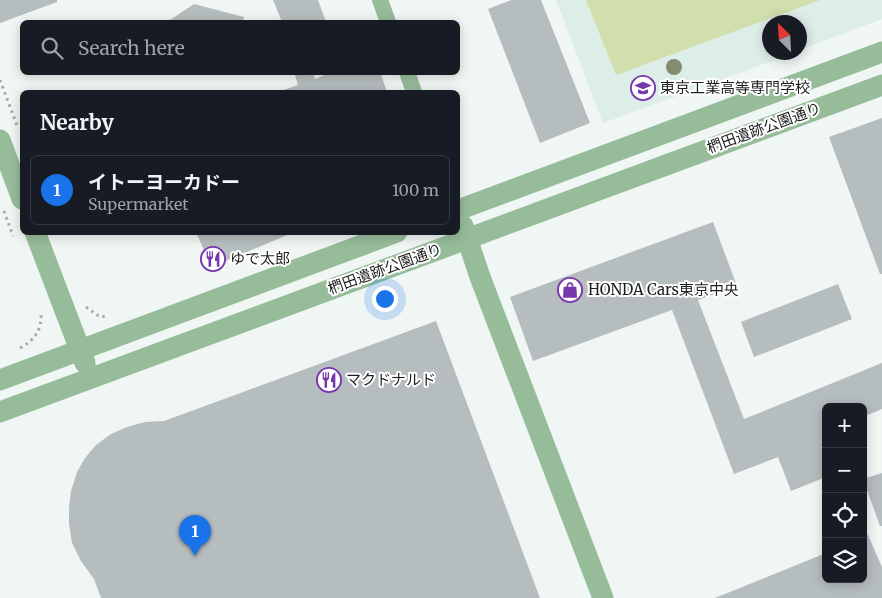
<!DOCTYPE html>
<html lang="en">
<head>
<meta charset="utf-8">
<style>
	body { margin:0; font-family:Merriweather,"Noto Sans JP",serif; background:#242831; color:#f1f3f6 }
	.controls { position:absolute; right:15px; bottom:15px; display:grid; overflow:hidden; border-radius:8px; box-shadow:0 2px 12px #0003 }
	.controls button { width:45px; height:45px; display:grid; place-items:center; padding:0; border:0; border-bottom:1px solid #363941; background:#171b24; color:#f1f3f6; font:25px sans-serif }
	.compass { position:absolute; left:762px; top:15px; width:45px; height:45px; border-radius:50%; background:#171b24; box-shadow:0 2px 12px #0003; rotate:336deg }
	.you { position:absolute; left:384px; top:298px; width:18px; height:18px; margin:-12px; border:4px solid #fff; border-radius:50%; background:#1a73e8; box-shadow:0 0 0 8px #1a73e833 }
	.badge { display:grid; place-items:center; width:32px; height:32px; border-radius:50%; background:#1a73e8; color:#fff; font-size:16px; font-weight:700 }
	.pin { position:absolute; translate:-50% -41px; filter:drop-shadow(0 1px 2px #0008) }
	.pin::after { content:''; position:absolute; top:26px; width:18px; height:15px; background:inherit; clip-path:polygon(0 0,100% 0,50% 100%) }
	.list { margin:0; padding:0; list-style:none }
	h2 { display:flex; justify-content:space-between; align-items:center; height:65px; margin:0; padding:0 20px; font-size:21px }
	h2 small { font-size:16px; font-weight:400; color:#9ea1a6 }
	.list li { display:grid; grid-template-columns:32px 1fr auto; gap:15px; align-items:center; box-sizing:border-box; height:70px; margin:0 10px 10px; padding:0 10px; border:1px solid #363941; border-radius:8px }
	.list b { display:block; font-size:19px; white-space:nowrap }
	.list p { margin:0; font-size:16px; white-space:nowrap; color:#9ea1a6 }
	.list em { font-size:16px; font-style:normal; color:#9ea1a6 }
	.icon { flex:none; width:28px; height:28px; fill:none; stroke:currentColor; stroke-width:2; stroke-linecap:round; stroke-linejoin:round }
	.map { position:relative; flex:none; width:882px; height:598px; overflow:hidden }
	.search { position:absolute; background:#171b24; box-shadow:0 2px 12px #0003; left:20px; top:20px; width:440px; height:55px; display:flex; align-items:center; gap:12px; box-sizing:border-box; padding:0 18px; border-radius:8px; color:#9ea1a6; font-size:19px }
	.panel { position:absolute; background:#171b24; box-shadow:0 2px 12px #0003; left:20px; top:90px; width:440px; height:145px; border-radius:8px }
	.map>svg:first-child { display:block }
</style>
</head>
<body>
<div class="map">
<svg width="882" height="598" viewBox="0 0 882 598">
	<rect width="100%" height="100%" fill="#eff6f3"/>
	<path fill="#ddede7" d="M 556,0 L 882,0 L 882,19 L 800,50 L 800,22 L 770,22 L 770,52 L 793,53 L 603,123 Z"/>
	<path fill="#d0dfac" d="M 586,0 L 820,0 L 616,75 Z"/>
	<path fill="#b6bdbe" d="M 0,0 L 57,0 L 57,2 L 0,23 Z
		M 273,0 L 318,0 L 326,22 L 282,22 Z
		M 511,0 L 541,0 L 590,123 L 540,143 L 488,9 Z
		M 194,4 L 244,17 L 243,22 L 167,22 Z
		M 294,72 L 313,72 L 315,79 L 332,72 L 380,72 L 387,92 L 283,92 L 283,90 L 298,85 Z
		M 882,118 L 882,274 L 880,274 L 829,137 Z
		M 713,222 L 737,286 L 698,300 L 744,419 L 882,363 L 882,409 L 863,417 L 863,407 L 826,407 L 826,477 L 791,491 L 778,457 L 734,474 L 672,310 L 533,361 L 510,297 Z
		M 196,232 L 292,232 L 292,233 L 211,267 Z
		M 838,284 L 852,319 L 754,357 L 741,322 Z
		M 436,321 L 540,598 L 101,598 L 94,579 L 81,561 L 72,543 L 69,524 L 69,507 L 71,491 L 77,472 L 85,458 L 96,445 L 111,434 L 127,427 L 145,422 L 164,421 Z
		M 882,473 L 882,526 L 880,526 L 863,479 Z
		M 863,524 L 882,567 L 882,598 L 715,598 L 826,553 L 826,579 L 863,579 Z"/>
	<g fill="none" stroke-linecap="round" stroke-linejoin="round">
		<path stroke="#a6aba9" stroke-width="3" stroke-dasharray="2.5 4" stroke-linecap="butt" d="M 0,80 L 18,128
			M 4,211 L 13,236
			M 86,307 L 100,317 L 107,316
			M 20,348 C 35,340 42,330 41,312"/>
		<path stroke="#96bc9a" stroke-width="16" d="M 380,0 L 388,22
			M 407,72 L 414,92"/>
		<path stroke="#96bc9a" stroke-width="21" d="M 0,140 L 22,199
			M 458,210 L 882,52
			M 463,226 L 480,277 L 603,598
			M 35,232 L 85,363
			M 0,380 L 397,232
			M 0,412 L 882,85"/>
	</g>
	<circle fill="#838b71" cx="674" cy="67" r="8"/>
	<defs>
		<symbol id="school-ring" viewBox="-11 -11 22 22"><circle r="9.5" fill="#fff" stroke="#7838ad" stroke-width="1.5"/><path d="M0-5L7-2L0 1L-7-2ZM-4 1L0 2.5L4 1V4Q0 6-4 4Z" fill="#7838ad"/></symbol>
		<symbol id="restaurant-ring" viewBox="-11 -11 22 22"><circle r="9.5" fill="#fff" stroke="#7838ad" stroke-width="1.5"/><path d="M-5-6h1v4h1v-4h1v4h1v-4h1v5L-1.5 .5V6h-2V.5L-5-1ZM5-6V6H3V1.5H1.5Q1.5-4 5-6Z" fill="#7838ad"/></symbol>
		<symbol id="shop-ring" viewBox="-11 -11 22 22"><circle r="9.5" fill="#fff" stroke="#7838ad" stroke-width="1.5"/><path d="M-5-2.5h2.3a2.7 3.5 0 0 1 5.4 0H5L5.5 6h-11ZM-1.5-2.5h3a1.5 2.3 0 0 0-3 0Z" fill="#7838ad"/></symbol>
	</defs>
	<g fill-rule="evenodd">
		<use href="#school-ring" x="629" y="74" width="28" height="28"/>
		<use href="#restaurant-ring" x="199" y="245" width="28" height="28"/>
		<use href="#shop-ring" x="556" y="276" width="28" height="28"/>
		<use href="#restaurant-ring" x="315" y="366" width="28" height="28"/>
	</g>
	<g text-anchor="middle" stroke-width="4" stroke-linejoin="round" paint-order="stroke">
		<g font-size="15" fill="#1d1f1e" stroke="#fff" text-anchor="start">
			<text x="660" y="93">東京工業高等専門学校</text>
			<text x="230" y="264">ゆで太郎</text>
			<text x="588" y="295">HONDA Cars東京中央</text>
			<text x="346" y="385">マクドナルド</text>
		</g>
		<g font-size="15" fill="#1d1f1e" stroke="#fff">
			<text transform="translate(764 128) rotate(-20)" y="5">椚田遺跡公園通り</text>
			<text transform="translate(385 269) rotate(-20)" y="5">椚田遺跡公園通り</text>
		</g>
	</g>
</svg>
<div class="controls">
<button>+</button>
<button>−</button>
<button><svg class="icon" aria-label="locate" viewBox="0 0 24 24"><circle cx="12" cy="12" r="6"/><path d="M12 2v4M12 18v4M2 12h4M18 12h4"/></svg></button>
<button><svg class="icon" aria-label="layers" viewBox="0 0 24 24"><path d="M12 4l9 5-9 5-9-5zM3 14l9 5 9-5"/></svg></button>
</div>
<svg class="compass" viewBox="-18 -18 36 36"><path d="M0-13l5 13h-10z" fill="#e53935"/><path d="M0 13l5-13h-10z" fill="#9ea1a6"/></svg>
<div class="you"></div>
<div class="pin badge" style="left:195px;top:556px">1</div>
<div class="search"><svg class="icon" aria-label="search" viewBox="0 0 24 24"><circle cx="10" cy="10" r="6"/><path d="M15 15l6 6"/></svg>Search here</div>
<section class="panel">
<h2>Nearby<small></small></h2>
<ul class="list">
<li><span class="badge">1</span><div><b>イトーヨーカドー</b><p>Supermarket</p></div><em>100 m</em></li>
</ul>
</section>
</div>
</body>
</html>
